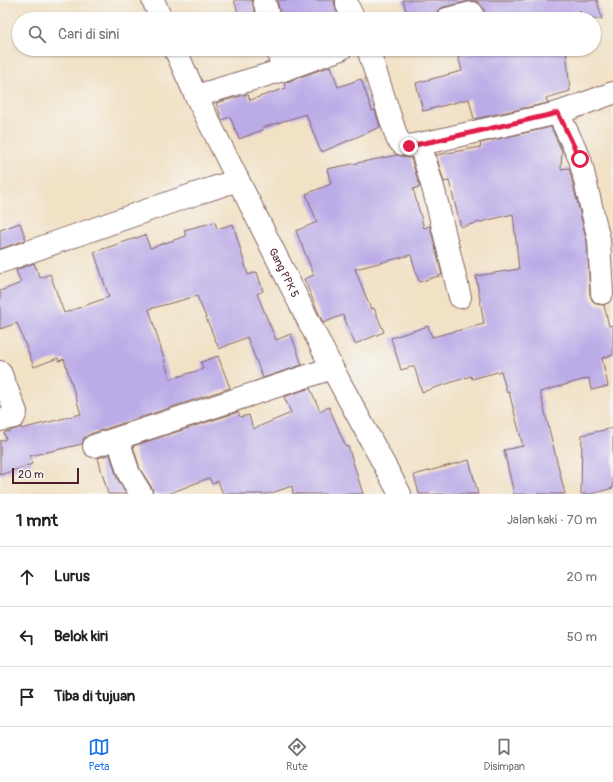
<!DOCTYPE html>
<html lang="id">
<head>
<meta charset="utf-8">
<style>
	body { margin:0; font-family:Pangolin,sans-serif; background:#f2f2f2; color:#202124 }
	.scale { position:absolute; left:12px; bottom:10px; width:67px; box-sizing:border-box; padding-left:4px; border:2px solid #4a1f2b; border-top:0; font-size:11px; line-height:14px; white-space:nowrap; color:#4a1f2b; -webkit-text-stroke:3px #f6f6f2; paint-order:stroke }
	.stop { position:absolute; width:12px; height:12px; margin:-9px; border:3px solid #e11d48; border-radius:50%; background:#fff }
	.stop.end { background:#e11d48; border-color:#fff; box-shadow:0 1px 4px #0008 }
	.list { margin:0; padding:0; list-style:none }
	h2 { display:flex; justify-content:space-between; align-items:center; height:52px; margin:0; padding:0 16px; font-size:17px }
	h2 small { font-size:13px; font-weight:400; color:#757577 }
	.list li { display:grid; grid-template-columns:26px 1fr auto; gap:12px; align-items:center; box-sizing:border-box; height:60px; padding:0 16px; border-top:1px solid #e0e0e0 }
	.list b { display:block; font-size:15px; white-space:nowrap }
	.list em { font-size:13px; font-style:normal; color:#757577 }
	.icon { flex:none; width:22px; height:22px; fill:none; stroke:currentColor; stroke-width:2; stroke-linecap:round; stroke-linejoin:round }
	.map { position:relative; flex:none; width:613px; height:494px; overflow:hidden }
	.search { position:absolute; background:#fff; box-shadow:0 1px 3px #0004; left:12px; right:12px; top:12px; height:44px; display:flex; align-items:center; gap:10px; box-sizing:border-box; padding:0 14px; border-radius:22px; color:#757577; font-size:15px }
	.sheet { height:232px; background:#fff }
	nav { display:flex; justify-content:space-around; align-items:center; box-sizing:border-box; height:56px; border-top:1px solid #e0e0e0; background:#fff; font-size:11px; color:#757577 }
	nav a { display:grid; justify-items:center; gap:2px }
	nav .on { color:#1a73e8 }
	.map>svg:first-child { display:block }
</style>
</head>
<body>
<div class="map">
<svg width="613" height="494" viewBox="0 0 613 494">
	<rect width="100%" height="100%" fill="#f6f6f2"/>
	<filter id="ink" filterUnits="userSpaceOnUse"><feTurbulence type="fractalNoise" baseFrequency=".025" numOctaves="2"/><feDisplacementMap in="SourceGraphic" scale="8" xChannelSelector="R" yChannelSelector="G"/><feConvolveMatrix kernelMatrix="1 2 1 2 8 2 1 2 1" color-interpolation-filters="sRGB"/></filter>
	<filter id="wash" filterUnits="userSpaceOnUse"><feTurbulence type="fractalNoise" baseFrequency=".012" numOctaves="4" result="noise"/><feDisplacementMap in="SourceGraphic" scale="16" xChannelSelector="R" yChannelSelector="G"/><feGaussianBlur stdDeviation="0.9" result="paint"/><feColorMatrix in="noise" values="0 0 0 0 0 0 0 0 0 0 0 0 0 0 0 0 0 1.4 0 .05"/><feComposite in="paint" operator="in"/></filter>
	<g filter="url(#wash)">
		<rect width="100%" height="100%" fill="#f1e1c5"/>
		<g id="blocks">
			<path fill="#bbabe7" d="M 234,0 L 252,0 L 256,19 L 240,19 Z
				M 277,0 L 334,0 L 336,10 L 340,19 L 281,19 Z
				M 403,0 L 597,0 L 602,19 L 582,19 L 580,11 L 549,19 L 483,19 L 484,10 L 481,5 L 476,1 L 469,1 L 444,7 L 438,10 L 435,15 L 435,19 L 408,19 Z
				M 485,49 L 566,49 L 570,91 L 546,98 L 548,103 L 474,119 L 469,99 L 423,111 L 416,83 L 462,71 L 458,56 Z
				M 331,66 L 338,87 L 361,79 L 372,111 L 375,110 L 380,127 L 322,152 L 322,150 L 320,150 L 306,114 L 262,128 L 263,130 L 239,139 L 230,117 L 222,120 L 216,103 L 248,94 L 250,100 L 286,88 L 284,83 Z
				M 551,127 L 562,151 L 561,169 L 569,168 L 587,242 L 590,294 L 592,300 L 596,304 L 604,305 L 609,326 L 613,325 L 613,355 L 602,358 L 608,386 L 591,390 L 589,378 L 540,392 L 565,494 L 514,494 L 504,450 L 523,446 L 509,392 L 507,393 L 501,371 L 472,379 L 471,376 L 422,392 L 414,366 L 401,370 L 391,338 L 428,326 L 432,337 L 484,324 L 476,276 L 519,269 L 513,214 L 461,227 L 449,181 L 444,182 L 436,155 L 481,147 L 480,143 Z
				M 397,155 L 411,158 L 420,187 L 413,189 L 424,228 L 430,226 L 442,275 L 419,282 L 411,255 L 355,269 L 371,309 L 374,308 L 384,332 L 355,344 L 343,315 L 323,323 L 304,279 L 314,275 L 296,231 L 317,222 L 306,194 L 331,184 L 327,169 Z
				M 215,222 L 217,229 L 233,224 L 248,275 L 257,272 L 263,291 L 257,294 L 276,340 L 291,334 L 302,365 L 263,378 L 247,337 L 219,349 L 197,296 L 149,309 L 170,379 L 203,369 L 201,362 L 218,356 L 230,388 L 90,434 L 84,438 L 82,444 L 30,456 L 32,464 L 0,475 L 0,441 L 6,439 L 4,433 L 21,427 L 21,429 L 81,414 L 64,359 L 59,361 L 58,358 L 34,367 L 17,323 L 0,329 L 0,291 L 21,283 L 16,270 L 34,263 L 40,278 L 50,274 L 64,313 L 109,297 L 94,252 L 145,235 L 150,248 L 186,236 L 184,230 Z
				M 20,223 L 26,240 L 0,249 L 0,230 Z
				M 310,388 L 320,411 L 329,407 L 346,447 L 348,446 L 363,494 L 293,494 L 292,486 L 269,494 L 223,494 L 218,481 L 212,484 L 209,478 L 168,494 L 153,494 L 152,488 L 140,469 L 133,446 L 238,412 L 240,417 L 249,415 L 253,429 L 291,413 L 284,397 Z
				M 613,428 L 613,488 L 591,494 L 581,494 L 582,435 Z
				M 110,454 L 117,478 L 126,494 L 108,494 L 98,458 Z
				M 469,460 L 478,494 L 419,494 L 414,475 Z"/>
		</g>
	</g>
	<g filter="url(#ink)">
		<use href="#blocks" fill-opacity="0" stroke="#846361" stroke-width="1"/>
		<g fill="none" stroke-linecap="round" stroke-linejoin="round">
			<defs>
				<g id="minor">
					<path d="M 153,0 L 161,19"/>
					<path d="M 264,0 L 269,19"/>
					<path d="M 347,0 L 347,5 L 354,19"/>
					<path d="M 447,19 L 472,13"/>
					<path id="s1" d="M 175,49 L 196,96 L 332,368 L 400,494"/>
					<path d="M 277,49 L 283,70"/>
					<path d="M 368,49 L 397,138 L 402,144 L 409,146 L 439,140 L 558,113 L 613,93"/>
					<path d="M 196,96 L 283,70 L 341,49"/>
					<path d="M 558,113 L 580,159 L 599,240 L 602,293"/>
					<path d="M 420,144 L 434,191 L 460,297"/>
					<path d="M 0,262 L 174,201 L 238,180"/>
					<path d="M 0,372 L 16,412 L 14,417 L 0,420"/>
					<path d="M 118,439 L 129,474 L 141,494"/>
					<path d="M 94,446 L 332,368"/>
				</g>
			</defs>
			<use href="#minor" stroke="#846361" stroke-width="24"/>
			<use href="#minor" stroke="#fff" stroke-width="22"/>
		</g>
	</g>
	<g fill="none" stroke-linecap="round" stroke-linejoin="round" filter="url(#ink)">
		<path stroke="#e11d48" stroke-width="5" d="M 409,146 L 439,140 L 558,113 L 580,159"/>
	</g>
	<g text-anchor="middle" stroke-width="3.5" stroke-linejoin="round" paint-order="stroke">
		<g font-size="11" fill="#4a1f2b" stroke="#f6f6f2">
			<text dy="4" stroke="none"><textPath href="#s1" startOffset="249">Gang PPK 5</textPath></text>
		</g>
	</g>
</svg>
<div class="scale">20 m</div>
<div class="stop" style="left:580px;top:159px"></div>
<div class="stop end" style="left:409px;top:146px"></div>
<div class="search"><svg class="icon" aria-label="search" viewBox="0 0 24 24"><circle cx="10" cy="10" r="6"/><path d="M15 15l6 6"/></svg>Cari di sini</div>
</div>
<section class="sheet">
<h2>1 mnt<small>Jalan kaki · 70 m</small></h2>
<ul class="list">
<li><svg class="icon" aria-label="ahead" viewBox="0 0 24 24"><path d="M12 20V5M6 11l6-6 6 6"/></svg><div><b>Lurus</b></div><em>20 m</em></li>
<li><svg class="icon" aria-label="left" viewBox="0 0 24 24"><path d="M17 20v-9H6M10 6l-5 5 5 5"/></svg><div><b>Belok kiri</b></div><em>50 m</em></li>
<li><svg class="icon" aria-label="arrive" viewBox="0 0 24 24"><path d="M6 21V4h12l-3 4 3 4H6"/></svg><div><b>Tiba di tujuan</b></div></li>
</ul>
</section>
<nav>
<a class="on"><svg class="icon" aria-label="map" viewBox="0 0 24 24"><path d="M3 6l6-2 6 2 6-2v14l-6 2-6-2-6 2zM9 4v14M15 6v14"/></svg>Peta</a>
<a><svg class="icon" aria-label="directions" viewBox="0 0 24 24"><path d="M12 3l9 9-9 9-9-9zM9 14v-3h6M13 9l2 2-2 2"/></svg>Rute</a>
<a><svg class="icon" aria-label="saved" viewBox="0 0 24 24"><path d="M7 4h10v16l-5-4-5 4z"/></svg>Disimpan</a>
</nav>
</body>
</html>
